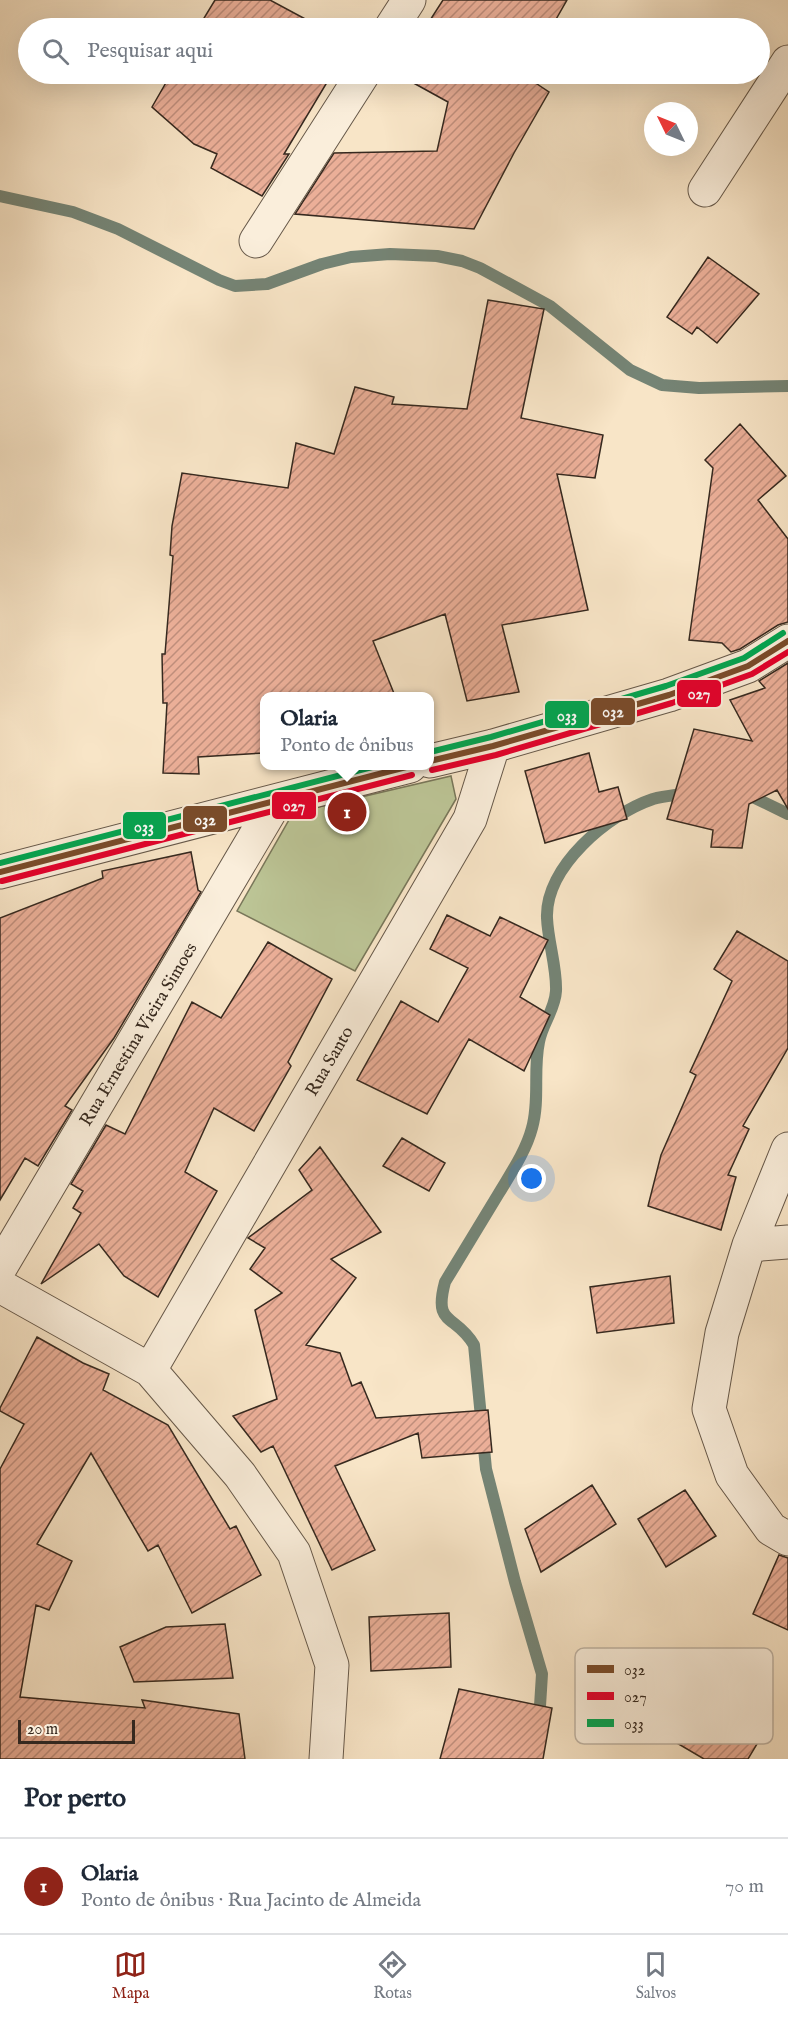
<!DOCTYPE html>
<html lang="pt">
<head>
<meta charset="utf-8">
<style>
	body { margin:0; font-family:"IM FELL English",serif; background:#f6f6f7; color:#1f2937 }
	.compass { position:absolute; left:644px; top:102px; width:54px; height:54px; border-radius:50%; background:#fff; box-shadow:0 6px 24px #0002; rotate:313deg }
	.scale { position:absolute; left:18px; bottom:15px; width:117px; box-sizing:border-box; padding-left:6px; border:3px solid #36291f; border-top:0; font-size:16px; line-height:21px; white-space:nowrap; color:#36291f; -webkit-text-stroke:4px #faeedb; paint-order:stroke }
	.you { position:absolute; left:532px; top:1179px; width:21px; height:21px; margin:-15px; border:4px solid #fff; border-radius:50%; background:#1a73e8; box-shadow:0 0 0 9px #1a73e833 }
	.badge { display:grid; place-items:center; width:39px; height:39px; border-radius:50%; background:#8f2418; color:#fff; font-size:20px; font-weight:700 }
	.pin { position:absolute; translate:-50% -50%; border:3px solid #fff; box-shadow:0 2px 6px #0006 }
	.popup { position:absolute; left:260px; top:692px; width:174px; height:78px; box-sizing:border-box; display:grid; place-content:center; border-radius:12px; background:#fff; filter:drop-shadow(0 2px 4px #0005); font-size:20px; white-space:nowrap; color:#747a83 }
	.popup b { font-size:22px; color:#1f2937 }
	.popup::after { content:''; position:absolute; left:50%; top:100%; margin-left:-12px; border:12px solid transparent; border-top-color:#fff }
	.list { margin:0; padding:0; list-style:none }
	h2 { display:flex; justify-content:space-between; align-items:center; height:78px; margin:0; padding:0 24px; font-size:26px }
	h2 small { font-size:20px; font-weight:400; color:#747a83 }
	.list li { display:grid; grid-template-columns:39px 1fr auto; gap:18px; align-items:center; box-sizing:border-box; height:96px; padding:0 24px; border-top:2px solid #e0e1e3 }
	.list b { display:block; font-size:22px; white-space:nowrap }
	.list p { margin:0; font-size:20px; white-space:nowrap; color:#747a83 }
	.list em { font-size:20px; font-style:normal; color:#747a83 }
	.icon { flex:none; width:33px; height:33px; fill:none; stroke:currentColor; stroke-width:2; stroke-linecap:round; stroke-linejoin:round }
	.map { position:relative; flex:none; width:788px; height:1759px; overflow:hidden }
	.search { position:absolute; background:#fff; box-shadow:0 6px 24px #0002; left:18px; right:18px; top:18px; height:66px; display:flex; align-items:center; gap:15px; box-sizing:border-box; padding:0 21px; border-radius:33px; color:#747a83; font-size:22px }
	.sheet { height:174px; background:#fff }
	nav { display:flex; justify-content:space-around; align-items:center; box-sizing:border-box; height:84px; border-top:2px solid #e0e1e3; background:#fff; font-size:16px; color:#747a83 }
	nav a { display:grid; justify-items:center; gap:3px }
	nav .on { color:#8f2418 }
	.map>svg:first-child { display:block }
</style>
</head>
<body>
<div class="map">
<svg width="788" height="1759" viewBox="0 0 788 1759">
	<defs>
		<pattern id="building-hatch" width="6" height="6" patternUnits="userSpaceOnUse" patternTransform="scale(1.5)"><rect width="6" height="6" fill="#ebaf98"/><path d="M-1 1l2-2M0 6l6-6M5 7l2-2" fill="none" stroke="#bf8e7b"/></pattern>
	</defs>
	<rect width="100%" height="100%" fill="#f8e5c7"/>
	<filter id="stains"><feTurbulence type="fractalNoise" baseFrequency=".00333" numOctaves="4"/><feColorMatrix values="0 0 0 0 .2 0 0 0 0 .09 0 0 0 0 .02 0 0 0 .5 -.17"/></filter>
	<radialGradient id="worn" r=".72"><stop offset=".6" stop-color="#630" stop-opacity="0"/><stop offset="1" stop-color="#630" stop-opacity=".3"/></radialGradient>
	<path fill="#bcc596" stroke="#79775a" stroke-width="1.5" d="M 451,776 L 456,799 L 355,971 L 237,911 L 293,813 Z"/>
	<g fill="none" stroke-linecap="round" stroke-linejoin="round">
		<path stroke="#758475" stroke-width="12" d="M 0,196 L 73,212 L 118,229 L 219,280 L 235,286 L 267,284 L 322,264 L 351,257 L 390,254 L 437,256 L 462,261 L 480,268 L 550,306 L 630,370 L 662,385 L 699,388 L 788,386
			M 744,795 L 753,797 L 788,814
			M 539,1722 L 542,1674 L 515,1582 L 486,1469 L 474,1345 C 455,1313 433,1327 445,1282 C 463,1252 481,1223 499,1193 C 511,1173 526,1151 532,1128 C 540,1100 533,1070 539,1042 C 542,1024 555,1010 556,991 C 557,968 548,942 547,918 C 545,867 608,814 653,799 C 664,796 677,795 689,793"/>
	</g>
	<path fill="url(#building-hatch)" stroke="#36291f" stroke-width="1.5" d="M 215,0 L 270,0 L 322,28 L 198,28 Z
		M 443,0 L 567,0 L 551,28 L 425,28 Z
		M 171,74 L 332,74 L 284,154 L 289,154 L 262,196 L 211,168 L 217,154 L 194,144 L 152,107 Z
		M 400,74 L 527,74 L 525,76 L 549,92 L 514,153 L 474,229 L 295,214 L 334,153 L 437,151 L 448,102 L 399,75 Z
		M 708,257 L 759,294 L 717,343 L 697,327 L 692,334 L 667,317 Z
		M 488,300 L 544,309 L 521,418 L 603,435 L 595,478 L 557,474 L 588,610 L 502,625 L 519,692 L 467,701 L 445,614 L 373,641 L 395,696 L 264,696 L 264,753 L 198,757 L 199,774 L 163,773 L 167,703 L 163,703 L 162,654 L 165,654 L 173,556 L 170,555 L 172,526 L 182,473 L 288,488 L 296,443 L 334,454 L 355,387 L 394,397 L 392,404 L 467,409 Z
		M 740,424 L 786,476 L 758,500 L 788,539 L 788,622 L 778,625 L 740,649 L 731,652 L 722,643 L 689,640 L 713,468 L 705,460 Z
		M 788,663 L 788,809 L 777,790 L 749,804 L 742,848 L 711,847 L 713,830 L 667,819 L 694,729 L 752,741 L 730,700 L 765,688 L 759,681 Z
		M 589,753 L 599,792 L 618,787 L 627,819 L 545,843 L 525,771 Z
		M 191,852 L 198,890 L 201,892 L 114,1038 L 65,1106 L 72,1110 L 38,1166 L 25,1158 L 0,1200 L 0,918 L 103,878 L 102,871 Z
		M 447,915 L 490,936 L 500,917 L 548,940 L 520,997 L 550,1015 L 524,1071 L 469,1039 L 427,1114 L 357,1080 L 401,1001 L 438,1022 L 468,968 L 430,949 Z
		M 737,931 L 788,961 L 788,1048 L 743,1126 L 749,1129 L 728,1175 L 736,1177 L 721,1230 L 648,1206 L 661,1155 L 696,1075 L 690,1072 L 732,981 L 714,969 Z
		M 268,942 L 332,979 L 288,1062 L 291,1066 L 254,1131 L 214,1108 L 185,1172 L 217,1191 L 158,1297 L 124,1276 L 99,1244 L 41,1284 L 81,1213 L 73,1208 L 83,1191 L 71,1184 L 106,1125 L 125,1134 L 192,1002 L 221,1018 Z
		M 402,1138 L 445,1163 L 429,1191 L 383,1166 Z
		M 320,1147 L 381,1232 L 331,1259 L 356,1278 L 306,1345 L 340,1353 L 352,1386 L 361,1382 L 376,1418 L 488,1410 L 492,1452 L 422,1458 L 418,1433 L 335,1466 L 375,1550 L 332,1570 L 273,1446 L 261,1452 L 233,1416 L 277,1399 L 255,1310 L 282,1293 L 250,1269 L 265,1248 L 248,1238 L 312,1190 L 299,1170 Z
		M 670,1276 L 674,1323 L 597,1333 L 590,1287 Z
		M 37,1337 L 83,1363 L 109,1374 L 103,1390 L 168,1425 L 230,1529 L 236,1526 L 261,1575 L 192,1613 L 158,1545 L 148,1551 L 91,1453 L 37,1544 L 72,1561 L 49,1610 L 36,1605 L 20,1697 L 145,1708 L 142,1700 L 239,1714 L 245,1759 L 0,1759 L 0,1469 L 24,1424 L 0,1411 L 0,1408 Z
		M 592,1485 L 616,1524 L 541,1572 L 525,1529 Z
		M 685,1490 L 716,1536 L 666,1567 L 638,1519 Z
		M 779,1555 L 788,1558 L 788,1630 L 753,1614 Z
		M 449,1613 L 451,1667 L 371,1671 L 369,1617 Z
		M 225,1624 L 233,1678 L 134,1682 L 120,1647 L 166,1627 Z
		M 459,1689 L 552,1708 L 543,1759 L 440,1759 Z
		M 707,1689 L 766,1729 L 748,1759 L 704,1759 L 670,1739 Z"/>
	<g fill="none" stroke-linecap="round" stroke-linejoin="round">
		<defs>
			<path id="minor" d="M 391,28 L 409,0
				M 705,190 L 788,62
				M 256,241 L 363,74
				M 430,761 L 493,746 L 669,695 L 748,666 L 788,641
				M 0,872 L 410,766
				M 788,1149 L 749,1245 L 722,1333 L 709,1409 L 732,1475 L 771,1529 L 788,1539
				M 749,1245 L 788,1242
				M 0,1268 L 276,801
				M 0,1286 L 150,1370 L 240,1475 L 294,1553 L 332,1665 L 326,1759
				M 150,1370 L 470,819 L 493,746"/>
		</defs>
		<use href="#minor" stroke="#665849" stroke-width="35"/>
		<use href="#minor" stroke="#faeedb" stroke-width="33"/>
		<defs>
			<path id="bus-1" d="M 430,761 L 493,746 L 669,695 L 748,666 L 788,641
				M 0,872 L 410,766"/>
			<path id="bus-2" d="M 432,770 L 496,755 L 672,703 L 752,674 L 788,652
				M 2,881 L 412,775"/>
			<path id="bus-3" d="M 430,752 L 491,737 L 666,686 L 744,658 L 783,633
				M 0,863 L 376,766"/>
		</defs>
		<use href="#bus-1" stroke="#faeedb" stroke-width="10"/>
		<use href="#bus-2" stroke="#faeedb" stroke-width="10"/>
		<use href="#bus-3" stroke="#faeedb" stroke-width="10"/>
		<use href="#bus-1" stroke="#7a4b2a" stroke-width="6"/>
		<use href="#bus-2" stroke="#e4002b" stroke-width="6"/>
		<use href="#bus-3" stroke="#00a651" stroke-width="6"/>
	</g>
	<g text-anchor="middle" stroke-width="4.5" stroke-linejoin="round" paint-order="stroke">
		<g font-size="18" fill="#36291f" stroke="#faeedb">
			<text transform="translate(138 1034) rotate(-59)" y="6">Rua Ernestina Vieira Simoes</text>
			<text transform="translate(329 1061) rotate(-60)" y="6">Rua Santo</text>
		</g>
	</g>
	<rect x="575" y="1648" width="198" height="96" rx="9" fill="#faeedb" stroke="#bfb3a3" stroke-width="1.5"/>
	<rect x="587" y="1665" width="27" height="8" fill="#7a4b2a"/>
	<rect x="587" y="1692" width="27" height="8" fill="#e4002b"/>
	<rect x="587" y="1719" width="27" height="8" fill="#00a651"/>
	<g font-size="16" fill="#36291f">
		<text x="624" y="1675">032</text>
		<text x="624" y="1702">027</text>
		<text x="624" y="1729">033</text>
	</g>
	<g stroke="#faeedb" stroke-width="2">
		<rect x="676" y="679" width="46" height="29" rx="6" fill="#e4002b"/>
		<rect x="590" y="697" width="46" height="29" rx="6" fill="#7a4b2a"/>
		<rect x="544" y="700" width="46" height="29" rx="6" fill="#00a651"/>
		<rect x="271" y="791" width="46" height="29" rx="6" fill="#e4002b"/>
		<rect x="182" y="805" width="46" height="28" rx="6" fill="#7a4b2a"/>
		<rect x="122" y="811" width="45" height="29" rx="6" fill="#00a651"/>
	</g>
	<g font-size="16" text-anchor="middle" font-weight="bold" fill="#fff">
		<text x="699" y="699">027</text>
		<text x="613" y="717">032</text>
		<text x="567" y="721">033</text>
		<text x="294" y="811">027</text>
		<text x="205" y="825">032</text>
		<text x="144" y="832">033</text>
	</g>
	<rect width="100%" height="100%" filter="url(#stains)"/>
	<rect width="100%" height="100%" fill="url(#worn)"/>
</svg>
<svg class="compass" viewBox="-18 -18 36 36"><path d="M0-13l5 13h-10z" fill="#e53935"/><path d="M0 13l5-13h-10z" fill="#747a83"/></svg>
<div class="scale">20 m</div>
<div class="you"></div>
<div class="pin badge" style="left:347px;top:812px">1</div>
<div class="popup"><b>Olaria</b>Ponto de ônibus</div>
<div class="search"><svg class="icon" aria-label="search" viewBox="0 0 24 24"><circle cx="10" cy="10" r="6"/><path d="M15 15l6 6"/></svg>Pesquisar aqui</div>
</div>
<section class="sheet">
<h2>Por perto<small></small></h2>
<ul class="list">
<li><span class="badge">1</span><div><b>Olaria</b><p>Ponto de ônibus · Rua Jacinto de Almeida</p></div><em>70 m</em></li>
</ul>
</section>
<nav>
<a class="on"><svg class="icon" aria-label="map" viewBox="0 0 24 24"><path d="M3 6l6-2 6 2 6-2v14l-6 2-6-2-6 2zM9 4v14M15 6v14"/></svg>Mapa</a>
<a><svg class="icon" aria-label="directions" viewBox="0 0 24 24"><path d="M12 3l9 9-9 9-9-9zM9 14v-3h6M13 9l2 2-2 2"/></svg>Rotas</a>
<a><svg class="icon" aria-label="saved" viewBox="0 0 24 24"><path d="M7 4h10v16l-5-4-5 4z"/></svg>Salvos</a>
</nav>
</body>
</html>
